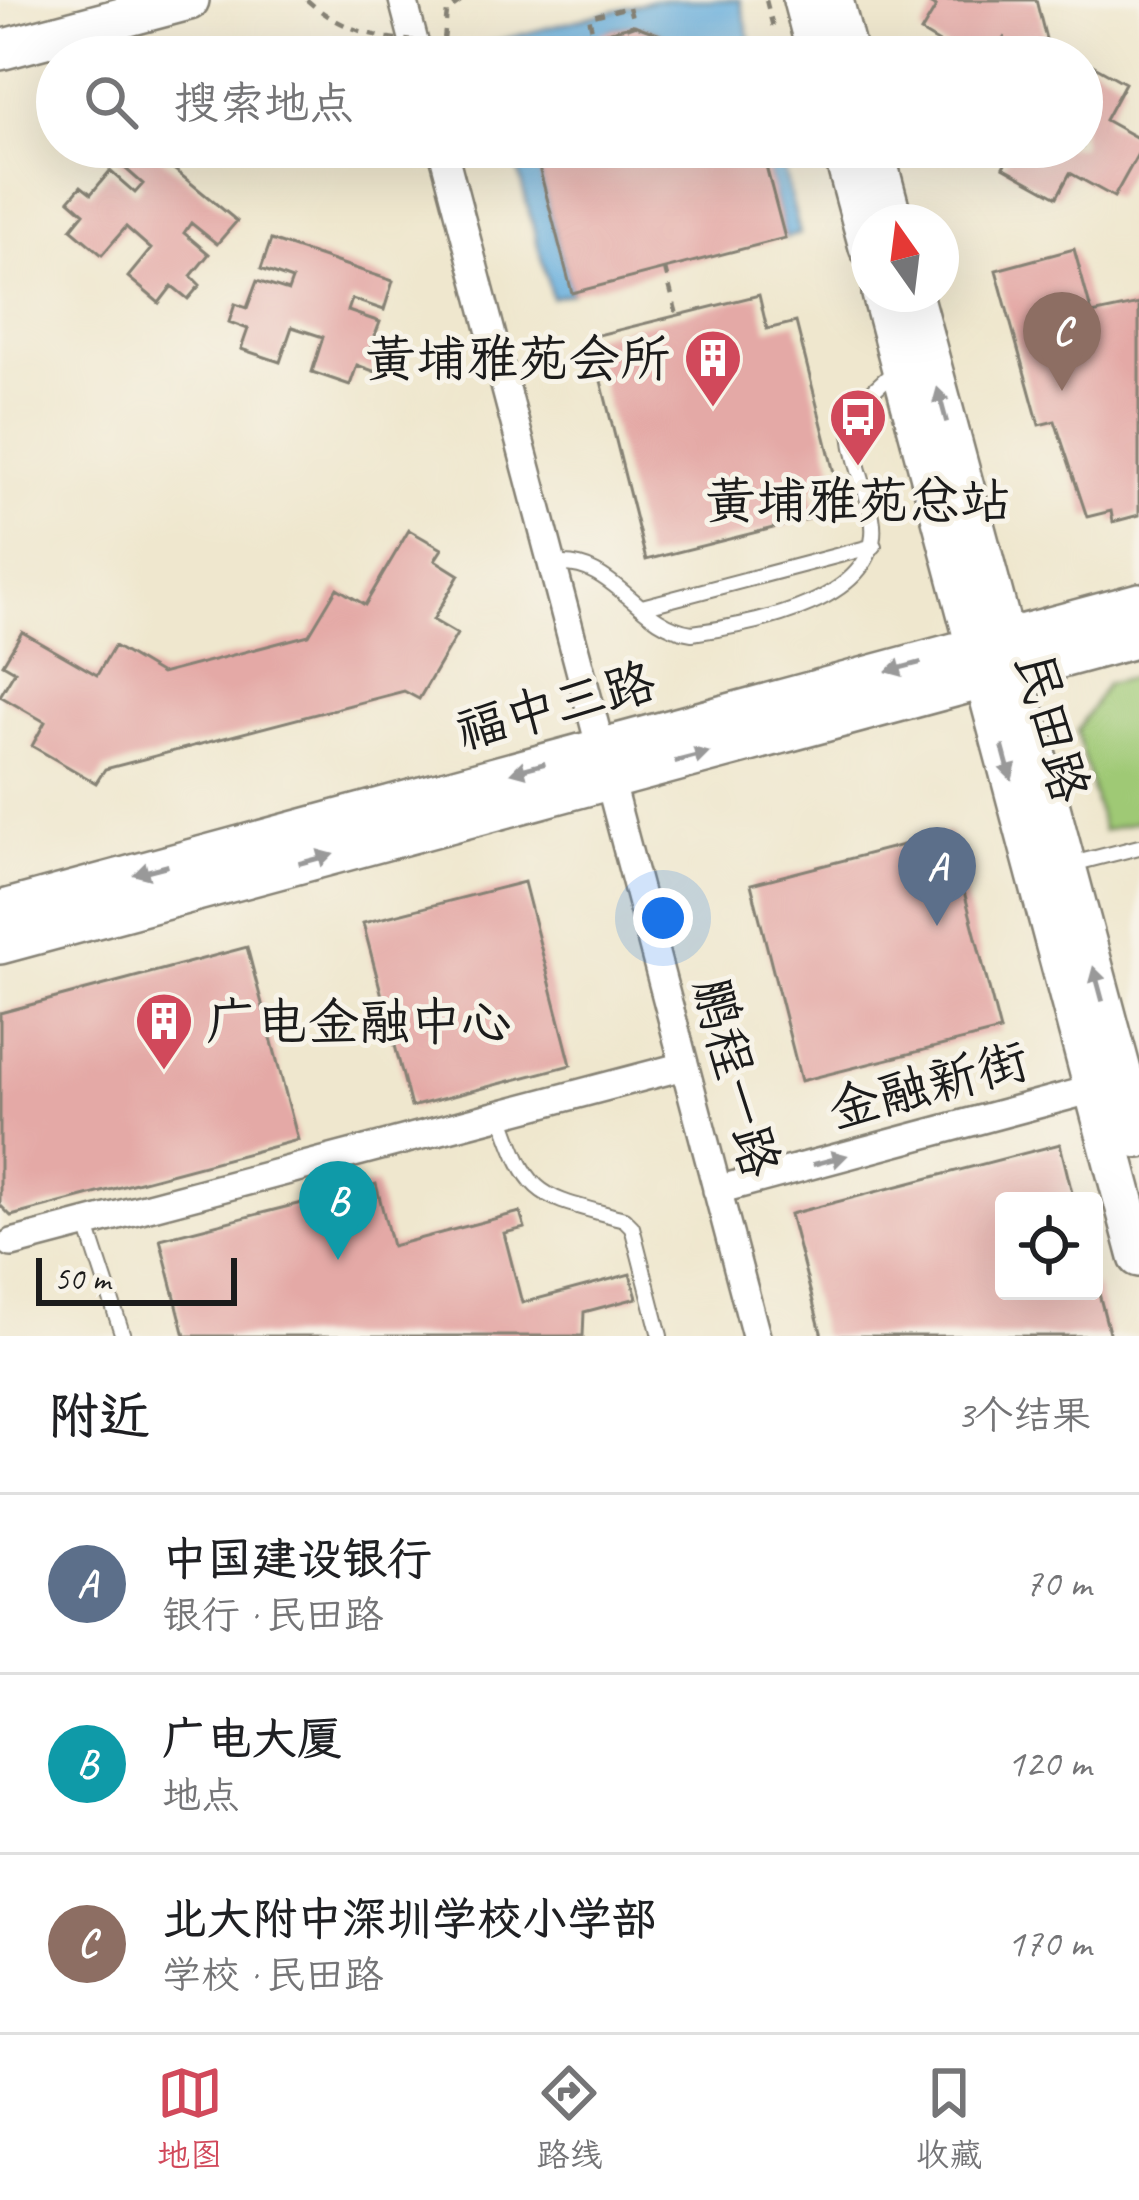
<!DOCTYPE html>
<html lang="zh">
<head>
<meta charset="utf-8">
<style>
	body { margin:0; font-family:Caveat,"LXGW WenKai TC",sans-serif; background:#f6f6f6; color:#202124 }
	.controls { position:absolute; right:36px; bottom:36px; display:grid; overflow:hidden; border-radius:12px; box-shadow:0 12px 48px #0002 }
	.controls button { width:108px; height:108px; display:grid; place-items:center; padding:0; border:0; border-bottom:3px solid #e0e0e0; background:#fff; color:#202124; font:60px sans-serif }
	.compass { position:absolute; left:851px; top:204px; width:108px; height:108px; border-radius:50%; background:#fff; box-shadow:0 12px 48px #0002; rotate:346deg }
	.scale { position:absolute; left:36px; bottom:30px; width:201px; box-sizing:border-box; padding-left:12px; border:6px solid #1c1c1c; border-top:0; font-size:33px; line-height:42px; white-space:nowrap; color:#1c1c1c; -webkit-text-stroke:9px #f7f3e8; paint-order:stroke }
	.you { position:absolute; left:663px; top:918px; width:42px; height:42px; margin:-30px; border:9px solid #fff; border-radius:50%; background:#1a73e8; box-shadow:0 0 0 18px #1a73e833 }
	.badge { display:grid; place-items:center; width:78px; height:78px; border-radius:50%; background:#d1495b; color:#fff; font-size:39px; font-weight:700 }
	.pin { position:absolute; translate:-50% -99px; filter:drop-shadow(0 3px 6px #0008) }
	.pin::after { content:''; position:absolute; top:63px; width:42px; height:36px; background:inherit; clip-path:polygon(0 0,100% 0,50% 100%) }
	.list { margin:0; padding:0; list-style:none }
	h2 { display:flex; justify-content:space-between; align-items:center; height:156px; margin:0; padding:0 48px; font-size:51px }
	h2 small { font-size:39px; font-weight:400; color:#757577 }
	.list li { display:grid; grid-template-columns:78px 1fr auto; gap:36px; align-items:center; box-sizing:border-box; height:180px; padding:0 48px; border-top:3px solid #e0e0e0 }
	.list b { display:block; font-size:45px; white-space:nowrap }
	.list p { margin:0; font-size:39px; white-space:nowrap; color:#757577 }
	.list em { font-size:39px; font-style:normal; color:#757577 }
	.icon { flex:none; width:66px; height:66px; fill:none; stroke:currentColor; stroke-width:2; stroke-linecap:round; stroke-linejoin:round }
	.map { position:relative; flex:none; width:1139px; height:1336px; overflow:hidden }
	.search { position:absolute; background:#fff; box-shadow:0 12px 48px #0002; left:36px; right:36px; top:36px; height:132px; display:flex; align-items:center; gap:30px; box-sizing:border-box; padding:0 42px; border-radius:66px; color:#757577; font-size:45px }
	.sheet { height:696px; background:#fff }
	nav { display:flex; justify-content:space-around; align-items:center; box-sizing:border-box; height:168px; border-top:3px solid #e0e0e0; background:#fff; font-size:33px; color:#757577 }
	nav a { display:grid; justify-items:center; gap:6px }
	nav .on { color:#d1495b }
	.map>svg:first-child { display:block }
</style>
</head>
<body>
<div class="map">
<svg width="1139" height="1336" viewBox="0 0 1139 1336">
	<rect width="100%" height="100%" fill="#f7f3e8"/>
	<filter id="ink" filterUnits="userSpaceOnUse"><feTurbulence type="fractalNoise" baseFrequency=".00833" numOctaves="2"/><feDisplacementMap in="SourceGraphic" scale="24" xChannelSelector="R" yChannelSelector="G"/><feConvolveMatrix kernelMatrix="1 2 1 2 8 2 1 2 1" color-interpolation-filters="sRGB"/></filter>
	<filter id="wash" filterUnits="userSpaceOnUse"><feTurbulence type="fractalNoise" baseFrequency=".004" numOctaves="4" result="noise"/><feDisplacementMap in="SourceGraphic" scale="48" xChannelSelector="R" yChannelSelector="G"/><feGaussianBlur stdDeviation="2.7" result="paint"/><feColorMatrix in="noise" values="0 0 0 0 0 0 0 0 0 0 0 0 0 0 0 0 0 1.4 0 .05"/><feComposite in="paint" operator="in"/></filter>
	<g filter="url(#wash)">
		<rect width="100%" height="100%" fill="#efe7ce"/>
		<path fill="#9fc975" stroke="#5e7248" stroke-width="3" d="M 1139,676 L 1139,821 L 1103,831 L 1077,731 L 1106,684 Z"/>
		<path fill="#66aedd" stroke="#41657c" stroke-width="3" d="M 655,0 L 740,0 L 755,57 L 682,57 C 658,13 605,19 579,57 L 488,57 L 484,44 Z
			M 512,147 L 571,147 L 536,156 L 572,293 L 552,298 Z
			M 761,147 L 778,147 L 800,234 L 785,238 Z"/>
		<g id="blocks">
			<path fill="#e4a9a6" d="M 924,0 L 1036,0 L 1047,43 L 1007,52 L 1004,38 L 992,57 L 963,57 L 921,32 L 936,7 Z
				M 634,25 L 666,37 L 682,57 L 579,57 L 602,33 Z
				M 1082,59 L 1125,83 L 1105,120 L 1139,139 L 1139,152 L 1114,197 L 1070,173 L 1057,197 L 1003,167 L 1014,147 L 1082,147 Z
				M 130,147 L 147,147 L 237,221 L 217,244 L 191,223 L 184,233 L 209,254 L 191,276 L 200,285 L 188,299 L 172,286 L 159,303 L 128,277 L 151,249 L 126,227 L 102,255 L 71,229 L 84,213 L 69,200 L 81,186 L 91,194 L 110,171 L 135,193 L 143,184 L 118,162 Z
				M 571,147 L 761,147 L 785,238 L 572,293 L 536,156 Z
				M 271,240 L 393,281 L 384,310 L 352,299 L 348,311 L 380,322 L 370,349 L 382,353 L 376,372 L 357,365 L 350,385 L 312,372 L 323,337 L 292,327 L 280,362 L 241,349 L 248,329 L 229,322 L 235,304 L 247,308 L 257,281 L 288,291 L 292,280 L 261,269 Z
				M 1074,249 L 1092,314 L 1139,304 L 1139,515 L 1113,522 L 1111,511 L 1087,517 L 1055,421 L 1039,425 L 996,270 Z
				M 759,295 L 767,329 L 796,322 L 836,481 L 810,488 L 817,517 L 646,560 L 590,337 Z
				M 409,530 L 442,549 L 435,560 L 459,575 L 433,620 L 457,634 L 419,699 L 404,691 L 105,769 L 96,783 L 32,746 L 45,722 L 0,696 L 15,671 L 3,664 L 22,632 L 97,675 L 114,646 L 161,674 L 309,635 L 337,588 L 365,605 Z
				M 949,833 L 1000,1031 L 801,1081 L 751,884 Z
				M 524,882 L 571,1065 L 411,1107 L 363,923 Z
				M 247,947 L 298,1140 L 11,1216 L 0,1205 L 0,1013 Z
				M 1060,1144 L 1074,1201 L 1004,1201 L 1004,1291 L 1094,1291 L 1096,1282 L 1110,1336 L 822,1336 L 790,1214 Z
				M 376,1184 L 392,1246 L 520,1212 L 525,1228 L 504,1233 L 522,1303 L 630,1274 L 637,1298 L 584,1312 L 583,1336 L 185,1336 L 160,1239 Z"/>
		</g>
	</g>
	<g filter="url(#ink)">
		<use href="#blocks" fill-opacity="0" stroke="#868275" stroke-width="3"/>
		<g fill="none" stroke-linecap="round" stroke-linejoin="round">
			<defs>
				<path id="lane" d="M 552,565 C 613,555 636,626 692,633 C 752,625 888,600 872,517 C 866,483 844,444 853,409 L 899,367
					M 642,607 L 874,546
					M 1068,865 L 1139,847
					M 501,1114 C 530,1201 538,1195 624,1219 L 632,1227 L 660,1336
					M 86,1223 L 123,1336"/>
				<path id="street" d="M 403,0 L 418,57
					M 442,147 L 756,1336
					M 717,1190 L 1094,1089
					M 12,1243 L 684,1066"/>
				<path id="secondary" d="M 803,0 L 818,57
					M 833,0 L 848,57
					M 0,50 L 189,0
					M 842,147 L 869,247
					M 873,147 L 893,222
					M 882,294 L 1139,1257
					M 912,294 L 1139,1138
					M 0,911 L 1139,603
					M 0,944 L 1139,637"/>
			</defs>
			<use href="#lane" stroke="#868275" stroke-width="18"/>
			<use href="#street" stroke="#868275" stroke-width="32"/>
			<use href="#secondary" stroke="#868275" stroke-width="44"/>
			<path stroke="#868275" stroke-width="4.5" stroke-dasharray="9 9" stroke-linecap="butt" d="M 766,0 L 773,27
				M 629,7 L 634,25 L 594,39 L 589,17 Z
				M 444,40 L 447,12 L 463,0
				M 665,269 L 677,315"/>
			<use href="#lane" stroke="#fff" stroke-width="14"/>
			<use href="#street" stroke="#fff" stroke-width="27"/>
			<use href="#secondary" stroke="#fff" stroke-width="39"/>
			<path stroke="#868275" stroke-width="4.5" stroke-dasharray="9 9" stroke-linecap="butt" d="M 307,0 C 347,36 392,41 444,42"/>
		</g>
		<defs><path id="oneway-solid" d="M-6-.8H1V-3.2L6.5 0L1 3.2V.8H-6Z" transform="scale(3)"/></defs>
		<g fill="#999">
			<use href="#oneway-solid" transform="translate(942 405) rotate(-105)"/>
			<use href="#oneway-solid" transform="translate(904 667) rotate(165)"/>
			<use href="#oneway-solid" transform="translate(692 757) rotate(-15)"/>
			<use href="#oneway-solid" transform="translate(1007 763) rotate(75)"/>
			<use href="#oneway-solid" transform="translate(528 768) rotate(165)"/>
			<use href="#oneway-solid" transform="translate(316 859) rotate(-15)"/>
			<use href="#oneway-solid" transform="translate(151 870) rotate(165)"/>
			<use href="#oneway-solid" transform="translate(1098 984) rotate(-105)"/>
			<use href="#oneway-solid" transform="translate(830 1160) rotate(-15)"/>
		</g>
	</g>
	<defs>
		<symbol id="building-pin" viewBox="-11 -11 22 30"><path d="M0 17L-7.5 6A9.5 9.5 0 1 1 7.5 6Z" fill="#d1495b" stroke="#f7f3e8"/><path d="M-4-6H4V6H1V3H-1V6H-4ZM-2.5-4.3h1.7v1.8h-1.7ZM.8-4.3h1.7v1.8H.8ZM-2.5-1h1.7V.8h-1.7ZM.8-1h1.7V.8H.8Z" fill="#fff"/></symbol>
		<symbol id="bus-pin" viewBox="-11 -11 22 30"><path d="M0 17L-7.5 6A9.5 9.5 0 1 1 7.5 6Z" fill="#d1495b" stroke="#f7f3e8"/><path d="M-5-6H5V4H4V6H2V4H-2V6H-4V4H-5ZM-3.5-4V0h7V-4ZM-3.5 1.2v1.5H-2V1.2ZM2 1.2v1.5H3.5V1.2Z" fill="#fff"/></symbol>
	</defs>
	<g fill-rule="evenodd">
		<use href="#building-pin" x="680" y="325" width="66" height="90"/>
		<use href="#bus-pin" x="825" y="384" width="66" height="90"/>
		<use href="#building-pin" x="131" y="988" width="66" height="90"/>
	</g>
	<g text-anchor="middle" stroke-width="10" stroke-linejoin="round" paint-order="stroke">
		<g font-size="51" fill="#1c1c1c" stroke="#f7f3e8" text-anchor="end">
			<text x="671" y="376">黄埔雅苑会所</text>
			<text x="858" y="518" text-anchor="middle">黄埔雅苑总站</text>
			<text x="206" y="1039" text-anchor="start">广电金融中心</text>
		</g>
		<g font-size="51" fill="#1c1c1c" stroke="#f7f3e8">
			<text transform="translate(555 705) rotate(-15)" y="18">福中三路</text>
			<text transform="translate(1053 727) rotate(75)" y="18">民田路</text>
			<text transform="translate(737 1077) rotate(75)" y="18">鹏程一路</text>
			<text transform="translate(928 1084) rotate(-15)" y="18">金融新街</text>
		</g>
	</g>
</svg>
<div class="controls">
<button><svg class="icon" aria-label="locate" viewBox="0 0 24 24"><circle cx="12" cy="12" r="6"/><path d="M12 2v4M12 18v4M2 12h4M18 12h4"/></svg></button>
</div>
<svg class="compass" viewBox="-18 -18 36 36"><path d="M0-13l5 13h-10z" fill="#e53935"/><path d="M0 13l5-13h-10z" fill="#757577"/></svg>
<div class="scale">50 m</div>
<div class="you"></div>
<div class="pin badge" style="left:937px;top:926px;background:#5c6f8a">A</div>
<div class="pin badge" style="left:338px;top:1260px;background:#0f9aa8">B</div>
<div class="pin badge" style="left:1062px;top:391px;background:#8d6e63">C</div>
<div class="search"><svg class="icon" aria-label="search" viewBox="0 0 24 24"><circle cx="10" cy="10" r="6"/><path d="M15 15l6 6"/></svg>搜索地点</div>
</div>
<section class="sheet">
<h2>附近<small>3个结果</small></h2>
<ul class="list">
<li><span class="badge" style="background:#5c6f8a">A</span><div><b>中国建设银行</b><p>银行 · 民田路</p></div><em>70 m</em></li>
<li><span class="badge" style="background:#0f9aa8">B</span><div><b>广电大厦</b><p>地点</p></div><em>120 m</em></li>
<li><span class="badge" style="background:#8d6e63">C</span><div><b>北大附中深圳学校小学部</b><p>学校 · 民田路</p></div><em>170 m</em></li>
</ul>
</section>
<nav>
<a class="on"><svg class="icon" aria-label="map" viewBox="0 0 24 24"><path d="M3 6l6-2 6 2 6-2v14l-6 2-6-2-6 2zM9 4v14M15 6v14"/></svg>地图</a>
<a><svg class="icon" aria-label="directions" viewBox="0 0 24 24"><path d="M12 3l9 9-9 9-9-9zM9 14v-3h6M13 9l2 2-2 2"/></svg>路线</a>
<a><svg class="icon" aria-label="saved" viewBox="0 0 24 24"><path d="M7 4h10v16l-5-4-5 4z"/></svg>收藏</a>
</nav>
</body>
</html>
